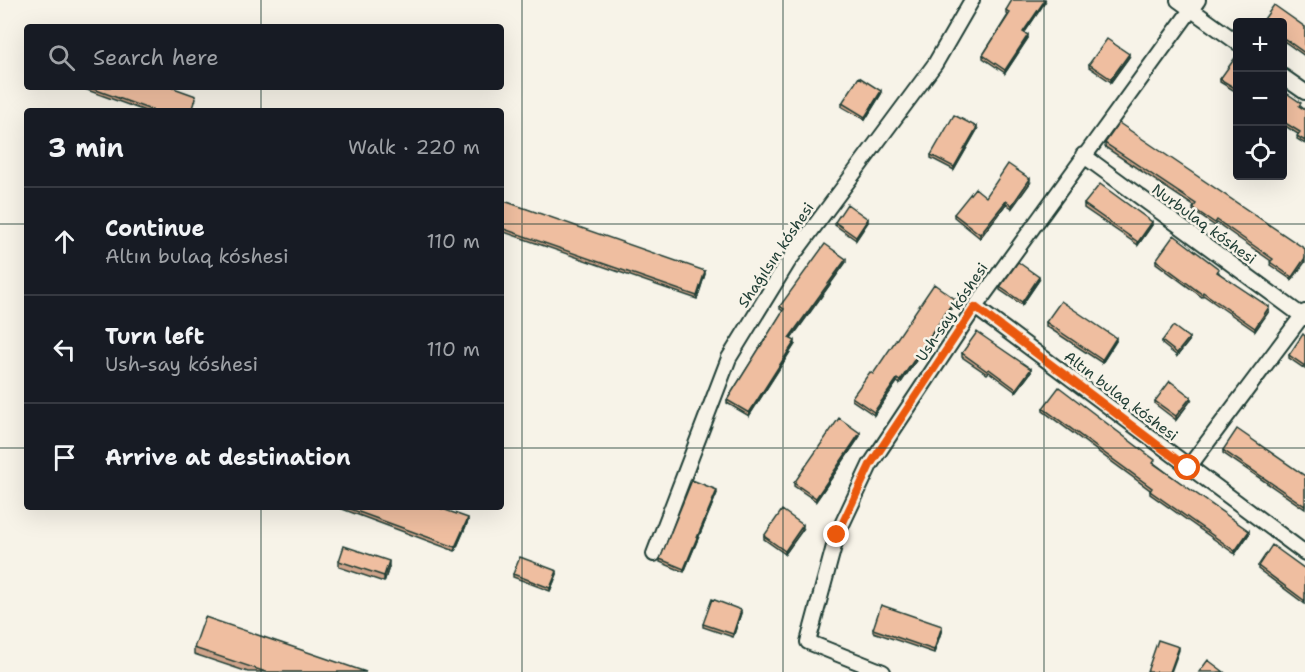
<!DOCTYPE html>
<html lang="en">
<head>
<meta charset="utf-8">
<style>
	body { margin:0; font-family:"Shantell Sans",sans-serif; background:#20242c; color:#f1f3f6 }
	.controls { position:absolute; right:18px; top:18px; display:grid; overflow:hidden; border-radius:6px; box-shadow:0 6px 24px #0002 }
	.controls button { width:54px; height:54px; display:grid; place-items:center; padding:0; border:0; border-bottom:2px solid #363941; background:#171b24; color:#f1f3f6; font:30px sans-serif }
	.stop { position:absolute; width:18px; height:18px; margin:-14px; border:4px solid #ea580c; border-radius:50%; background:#fff }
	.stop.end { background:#ea580c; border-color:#fff; box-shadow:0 2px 6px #0008 }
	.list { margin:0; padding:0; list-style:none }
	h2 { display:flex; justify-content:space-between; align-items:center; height:78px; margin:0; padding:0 24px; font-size:26px }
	h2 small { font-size:20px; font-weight:400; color:#9ea1a6 }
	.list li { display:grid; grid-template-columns:39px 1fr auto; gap:18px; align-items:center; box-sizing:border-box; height:108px; padding:0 24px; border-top:2px solid #363941 }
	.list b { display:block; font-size:22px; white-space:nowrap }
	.list p { margin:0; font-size:20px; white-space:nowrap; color:#9ea1a6 }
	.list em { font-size:20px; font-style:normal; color:#9ea1a6 }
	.icon { flex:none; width:33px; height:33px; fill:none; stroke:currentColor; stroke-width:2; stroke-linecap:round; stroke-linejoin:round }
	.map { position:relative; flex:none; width:1305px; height:672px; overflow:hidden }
	.search { position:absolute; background:#171b24; box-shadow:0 6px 24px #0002; left:24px; top:24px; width:480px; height:66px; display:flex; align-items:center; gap:15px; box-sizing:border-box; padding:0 21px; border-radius:6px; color:#9ea1a6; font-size:22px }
	.panel { position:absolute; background:#171b24; box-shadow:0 6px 24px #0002; left:24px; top:108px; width:480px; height:402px; border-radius:6px }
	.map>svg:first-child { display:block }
</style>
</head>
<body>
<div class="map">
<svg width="1305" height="672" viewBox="0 0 1305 672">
	<rect width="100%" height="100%" fill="#f7f3e8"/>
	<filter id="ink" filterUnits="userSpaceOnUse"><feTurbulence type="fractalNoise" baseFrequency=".0167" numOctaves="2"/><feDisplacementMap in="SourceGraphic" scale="12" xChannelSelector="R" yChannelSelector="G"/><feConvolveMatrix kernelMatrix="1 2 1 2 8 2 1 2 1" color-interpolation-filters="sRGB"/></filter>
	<g filter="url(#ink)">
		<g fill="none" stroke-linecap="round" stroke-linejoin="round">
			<defs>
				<path id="minor" d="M 1178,0 L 1238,43
					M 1282,76 L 1305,92
					M 1083,155 L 1305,318
					M 975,307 L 1305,553
					M 1188,468 L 1305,312
					M 654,554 L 729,358 L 788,262 L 935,64 L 972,0
					M 883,672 L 808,642 L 837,535 L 870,465 L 975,307 L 1198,0"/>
			</defs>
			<use href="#minor" stroke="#1f3d34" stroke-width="18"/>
			<use href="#minor" stroke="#f7f3e8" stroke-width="14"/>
		</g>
		<path fill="#cea38a" stroke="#1f3d34" stroke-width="1.5" d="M 1045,2 L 1024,33 L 1028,38 L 1005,73 L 983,58 L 983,55 L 1008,15 L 1006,13 L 1006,10 Z
			M 1282,22 L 1305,27 L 1305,56 L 1285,42 L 1282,45 Z
			M 1129,57 L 1111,82 L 1089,67 L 1089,64 Z
			M 1238,59 L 1238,93 L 1220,82 L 1220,79 Z
			M 79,87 L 171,87 L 196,99 L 192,111 L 145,111 Z
			M 1282,90 L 1305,110 L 1305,144 L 1297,139 L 1298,134 L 1282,124 Z
			M 881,94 L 865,120 L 842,107 L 842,103 Z
			M 977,130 L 954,170 L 931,158 L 931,155 Z
			M 1105,143 L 1305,249 L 1292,280 L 1270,265 L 1271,261 L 1217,223 L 1215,226 L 1193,211 L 1194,206 L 1105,147 Z
			M 1030,183 L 1012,208 L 1006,204 L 980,238 L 954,217 L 954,214 L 986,197 Z
			M 501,200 L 705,274 L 697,299 L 501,231 Z
			M 1084,204 L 1152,225 L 1138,245 L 1084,208 Z
			M 835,222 L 868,222 L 856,240 L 835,225 Z
			M 1156,260 L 1219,272 L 1219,273 L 1269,311 L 1255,331 L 1203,295 L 1202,297 L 1156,263 Z
			M 846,262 L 791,339 L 795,344 L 749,416 L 727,403 L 727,400 L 783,311 L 780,309 L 780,306 Z
			M 1039,280 L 1022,305 L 1000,290 L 1000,287 Z
			M 955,303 L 900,384 L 897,382 L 874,415 L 852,400 L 852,397 L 873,374 Z
			M 1046,322 L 1116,341 L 1102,363 L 1046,326 Z
			M 1305,336 L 1305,369 L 1289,358 L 1289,355 Z
			M 1162,341 L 1189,341 L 1177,356 L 1162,344 Z
			M 962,353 L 1031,372 L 1016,392 L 989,372 L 987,374 L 962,357 Z
			M 1191,400 L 1176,420 L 1155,404 L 1155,401 Z
			M 1043,408 L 1155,464 L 1249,534 L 1235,554 L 1150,494 L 1150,490 L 1043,411 Z
			M 860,436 L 816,501 L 794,486 L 794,483 Z
			M 1223,450 L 1305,476 L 1305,509 L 1223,453 Z
			M 717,493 L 684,572 L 660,562 L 660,559 Z
			M 337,507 L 437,507 L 468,521 L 455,551 Z
			M 803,529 L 785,554 L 764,539 L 764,536 Z
			M 339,561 L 389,567 L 384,582 L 339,567 Z
			M 1258,566 L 1305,569 L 1305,604 L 1258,569 Z
			M 513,574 L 557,574 L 550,591 L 513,577 Z
			M 741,613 L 733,637 L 703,627 L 703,624 Z
			M 873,629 L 942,629 L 934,653 L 873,632 Z
			M 194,648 L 366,672 L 248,672 L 194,654 Z"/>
		<path fill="#a78570" stroke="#1f3d34" stroke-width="1.5" d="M 1045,0 L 1045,2 L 1023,35 L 1023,32 Z
			M 1028,35 L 1028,38 L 1005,73 L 1005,70 Z
			M 1129,54 L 1129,57 L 1111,82 L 1111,79 Z
			M 881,91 L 881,94 L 865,120 L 865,117 Z
			M 977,127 L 977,130 L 954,170 L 954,167 Z
			M 1030,179 L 1030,183 L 1012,208 L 1012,205 Z
			M 1006,201 L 1006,204 L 980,238 L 980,234 Z
			M 868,219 L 868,222 L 856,240 L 856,237 Z
			M 1152,222 L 1152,225 L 1138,245 L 1138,242 Z
			M 1305,258 L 1305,262 L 1292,280 L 1292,277 Z
			M 846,259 L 846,262 L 789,341 L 789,338 Z
			M 705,271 L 705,274 L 697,299 L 697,296 Z
			M 1039,277 L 1039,280 L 1022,305 L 1022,302 Z
			M 955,299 L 955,303 L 900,384 L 900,381 Z
			M 1269,307 L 1269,311 L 1255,331 L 1255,328 Z
			M 1116,338 L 1116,341 L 1102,363 L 1102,360 Z
			M 1189,338 L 1189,341 L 1177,356 L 1177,353 Z
			M 795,341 L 795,344 L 749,416 L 749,413 Z
			M 1031,369 L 1031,372 L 1016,392 L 1016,389 Z
			M 897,379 L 897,382 L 874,415 L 874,412 Z
			M 1191,397 L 1191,400 L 1176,420 L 1176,416 Z
			M 860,433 L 860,436 L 816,501 L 816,498 Z
			M 717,490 L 717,493 L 684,572 L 684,569 Z
			M 468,518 L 468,521 L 455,551 L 455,547 Z
			M 803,525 L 803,529 L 785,554 L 785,551 Z
			M 1249,531 L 1249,534 L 1235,554 L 1235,551 Z
			M 389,561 L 389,567 L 384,582 L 384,576 Z
			M 557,571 L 557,574 L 550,591 L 550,588 Z
			M 741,610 L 741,613 L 733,637 L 733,634 Z
			M 942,626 L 942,629 L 934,653 L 934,650 Z
			M 1179,647 L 1179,650 L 1171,672 L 1170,672 Z"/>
		<path fill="#efbea0" stroke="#1f3d34" stroke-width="1.5" d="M 1012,0 L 1045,0 L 1023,32 L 1028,35 L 1005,70 L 983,55 L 1010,13 L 1006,10 Z
			M 1274,5 L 1305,27 L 1305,53 L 1285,39 L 1282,42 L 1282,22 L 1262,22 Z
			M 1107,39 L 1129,54 L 1111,79 L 1089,64 Z
			M 1235,58 L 1238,59 L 1238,90 L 1220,79 Z
			M 859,77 L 881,91 L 865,117 L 842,103 Z
			M 88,87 L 171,87 L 196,96 L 191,111 L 154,111 Z
			M 1282,90 L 1301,103 L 1299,106 L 1305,110 L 1305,141 L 1297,136 L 1300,132 L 1282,121 Z
			M 954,115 L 977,127 L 954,167 L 931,155 Z
			M 1119,123 L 1305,249 L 1305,258 L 1292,277 L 1270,262 L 1273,259 L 1217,220 L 1215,223 L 1193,208 L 1196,204 L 1105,143 Z
			M 1008,164 L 1030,179 L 1012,205 L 1006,201 L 980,234 L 954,214 L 975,188 L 986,197 Z
			M 1100,184 L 1152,222 L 1138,242 L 1084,204 Z
			M 501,200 L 705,271 L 697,296 L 501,228 Z
			M 847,204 L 868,219 L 856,237 L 835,222 Z
			M 1174,235 L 1219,269 L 1217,272 L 1269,307 L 1255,328 L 1203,292 L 1202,294 L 1156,260 Z
			M 825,244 L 846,259 L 789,338 L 795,341 L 749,413 L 727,400 L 784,309 L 780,306 Z
			M 1018,262 L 1039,277 L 1022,302 L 1000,287 Z
			M 934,284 L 955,299 L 900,381 L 897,379 L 874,412 L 852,397 L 870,372 L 873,374 Z
			M 1061,301 L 1116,338 L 1102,360 L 1046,322 Z
			M 1173,326 L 1189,338 L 1177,353 L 1162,341 Z
			M 977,332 L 1031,369 L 1016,389 L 989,369 L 987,371 L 962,353 Z
			M 1303,334 L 1305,336 L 1305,366 L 1289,355 Z
			M 1170,381 L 1191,397 L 1176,416 L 1155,401 Z
			M 1059,387 L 1155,460 L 1153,463 L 1249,531 L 1235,551 L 1150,491 L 1152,488 L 1043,408 Z
			M 839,418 L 860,433 L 816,498 L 794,483 Z
			M 1237,429 L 1305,476 L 1305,506 L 1223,450 Z
			M 692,480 L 717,490 L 684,569 L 660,559 Z
			M 345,507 L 437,507 L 468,518 L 455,547 Z
			M 782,510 L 803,525 L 785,551 L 764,536 Z
			M 1272,545 L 1305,569 L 1305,601 L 1258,566 Z
			M 344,546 L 389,561 L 384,576 L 339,561 Z
			M 520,557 L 557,571 L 550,588 L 513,574 Z
			M 712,599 L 741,610 L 733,634 L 703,624 Z
			M 881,605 L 942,626 L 934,650 L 873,629 Z
			M 205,617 L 366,672 L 266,672 L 194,648 Z
			M 1158,640 L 1179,647 L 1170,672 L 1147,672 Z
			M 1208,660 L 1224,672 L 1199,672 Z"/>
	</g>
	<g fill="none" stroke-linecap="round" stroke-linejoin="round" filter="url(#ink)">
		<path stroke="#ea580c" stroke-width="8" d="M 837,535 L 870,465 L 975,307 L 1188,468"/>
	</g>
	<path fill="none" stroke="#1f3d34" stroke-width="1.5" stroke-opacity="0.55" d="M 261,0 L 261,27M 522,0 L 522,672M 783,0 L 783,672M 1044,0 L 1044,672M 261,87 L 261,111M 0,224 L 27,224M 501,224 L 1305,224M 0,448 L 27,448M 501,448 L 1305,448M 261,507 L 261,672"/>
	<g text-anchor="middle" stroke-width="5" stroke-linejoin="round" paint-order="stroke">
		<g font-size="15" fill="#1f3d34" stroke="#f7f3e8">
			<text transform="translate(1204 224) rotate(36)" y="5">Nurbulaq kóshesi</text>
			<text transform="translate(776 255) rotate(-56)" y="5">Shaǵılsın kóshesi</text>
			<text transform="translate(952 312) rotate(-56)" y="5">Ush-say kóshesi</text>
			<text transform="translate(1121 396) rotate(37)" y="5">Altın bulaq kóshesi</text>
		</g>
	</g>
</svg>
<div class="controls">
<button>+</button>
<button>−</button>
<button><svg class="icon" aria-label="locate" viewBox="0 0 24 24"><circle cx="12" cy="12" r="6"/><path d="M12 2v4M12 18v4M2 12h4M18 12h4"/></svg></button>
</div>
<div class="stop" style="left:1188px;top:468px"></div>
<div class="stop end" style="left:837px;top:535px"></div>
<div class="search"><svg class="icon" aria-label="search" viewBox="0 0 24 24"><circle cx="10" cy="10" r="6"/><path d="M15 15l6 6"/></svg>Search here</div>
<section class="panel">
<h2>3 min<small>Walk · 220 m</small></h2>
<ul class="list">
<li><svg class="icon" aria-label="ahead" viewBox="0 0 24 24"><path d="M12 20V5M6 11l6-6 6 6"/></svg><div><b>Continue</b><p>Altın bulaq kóshesi</p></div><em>110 m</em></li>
<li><svg class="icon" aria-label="left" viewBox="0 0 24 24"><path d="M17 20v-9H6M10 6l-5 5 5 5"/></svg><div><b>Turn left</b><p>Ush-say kóshesi</p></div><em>110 m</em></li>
<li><svg class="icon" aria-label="arrive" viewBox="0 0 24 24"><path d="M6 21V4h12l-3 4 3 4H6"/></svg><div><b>Arrive at destination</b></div></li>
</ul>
</section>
</div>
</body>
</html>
